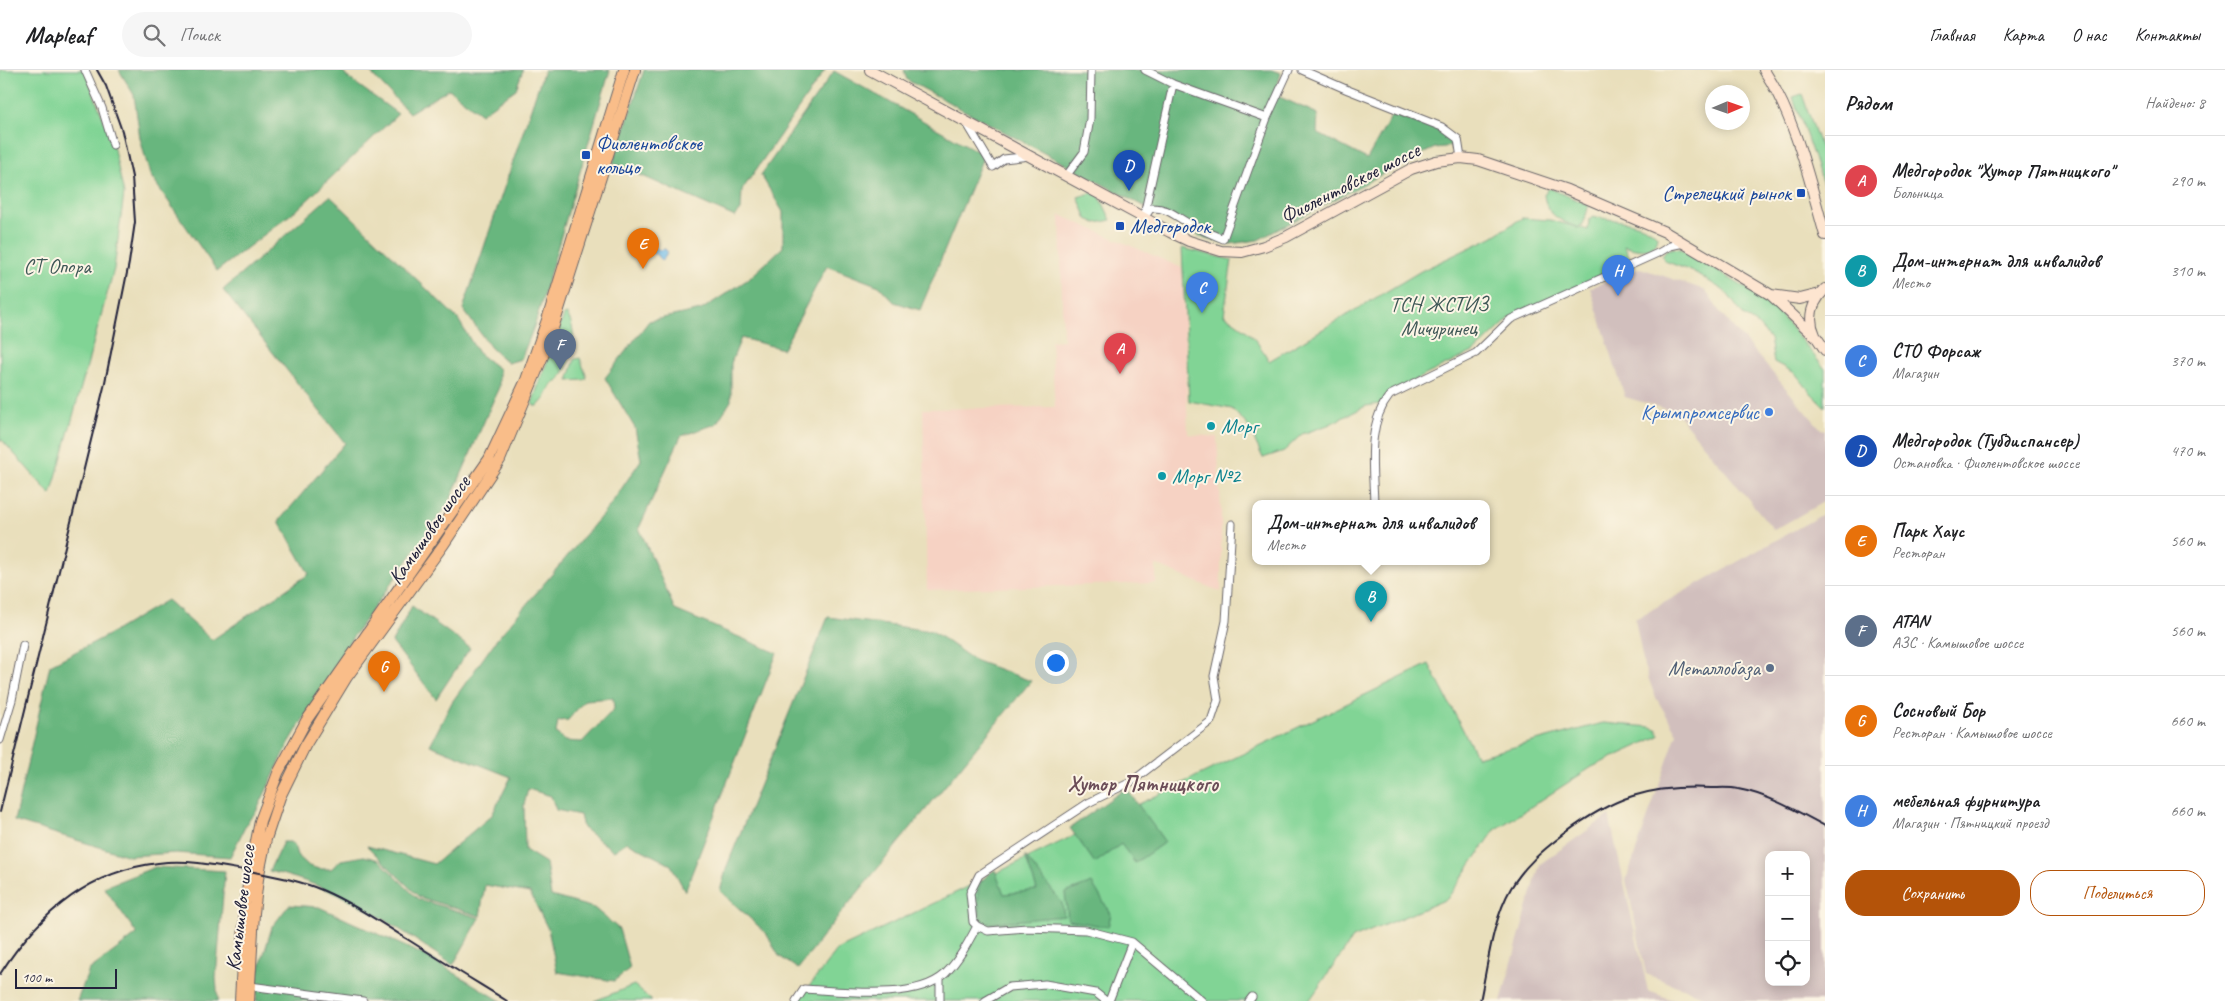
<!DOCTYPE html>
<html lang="ru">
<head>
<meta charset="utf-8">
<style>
	body { margin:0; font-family:Caveat,sans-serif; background:#f6f6f6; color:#202124 }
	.controls { position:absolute; right:15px; bottom:15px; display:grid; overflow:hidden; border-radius:10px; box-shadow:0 2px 12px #0003 }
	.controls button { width:45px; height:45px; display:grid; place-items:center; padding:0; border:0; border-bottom:1px solid #e0e0e0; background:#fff; color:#202124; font:25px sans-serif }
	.compass { position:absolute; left:1705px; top:15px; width:45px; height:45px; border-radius:50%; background:#fff; box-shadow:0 2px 12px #0003; rotate:88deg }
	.scale { position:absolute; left:15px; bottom:12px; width:102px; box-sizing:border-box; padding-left:5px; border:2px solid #22223b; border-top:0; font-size:14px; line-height:18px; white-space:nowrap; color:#22223b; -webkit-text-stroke:4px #fcf5e5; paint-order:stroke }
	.you { position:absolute; left:1055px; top:592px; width:18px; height:18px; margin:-12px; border:4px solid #fff; border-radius:50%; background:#1a73e8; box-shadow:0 0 0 8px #1a73e833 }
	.badge { display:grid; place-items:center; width:32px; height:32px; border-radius:50%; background:#b45309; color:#fff; font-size:16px; font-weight:700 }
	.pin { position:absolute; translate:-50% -41px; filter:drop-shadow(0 1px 2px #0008) }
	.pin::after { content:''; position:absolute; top:26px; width:18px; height:15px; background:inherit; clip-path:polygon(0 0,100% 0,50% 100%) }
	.popup { position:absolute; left:1252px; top:430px; width:238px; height:65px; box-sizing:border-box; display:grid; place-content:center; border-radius:10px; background:#fff; filter:drop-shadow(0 1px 4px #0005); font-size:16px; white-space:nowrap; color:#757577 }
	.popup b { font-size:19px; color:#202124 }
	.popup::after { content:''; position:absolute; left:50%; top:100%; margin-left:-10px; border:10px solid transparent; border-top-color:#fff }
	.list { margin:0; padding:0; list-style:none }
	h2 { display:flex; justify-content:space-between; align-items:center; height:65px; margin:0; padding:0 20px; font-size:21px }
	h2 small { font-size:16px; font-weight:400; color:#757577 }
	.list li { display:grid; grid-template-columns:32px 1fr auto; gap:15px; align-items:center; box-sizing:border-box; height:90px; padding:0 20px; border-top:1px solid #e0e0e0 }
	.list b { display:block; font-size:19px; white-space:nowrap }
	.list p { margin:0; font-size:16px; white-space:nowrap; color:#757577 }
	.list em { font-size:16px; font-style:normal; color:#757577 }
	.actions { display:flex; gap:10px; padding:15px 20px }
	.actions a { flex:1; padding:11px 0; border:1px solid #b45309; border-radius:20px; text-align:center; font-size:18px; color:#b45309 }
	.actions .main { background:#b45309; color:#fff }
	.icon { flex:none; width:28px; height:28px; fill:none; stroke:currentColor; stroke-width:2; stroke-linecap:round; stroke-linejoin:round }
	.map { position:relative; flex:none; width:1825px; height:931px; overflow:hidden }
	header { display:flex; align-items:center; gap:30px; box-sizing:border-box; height:70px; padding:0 25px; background:#fff; border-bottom:1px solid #e0e0e0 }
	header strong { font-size:24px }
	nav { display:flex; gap:28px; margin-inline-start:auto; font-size:18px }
	.search { width:350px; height:45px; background:#f6f6f6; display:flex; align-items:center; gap:12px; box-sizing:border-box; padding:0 18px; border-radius:28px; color:#757577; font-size:19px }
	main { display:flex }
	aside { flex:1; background:#fff }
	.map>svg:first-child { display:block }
</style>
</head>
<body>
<header>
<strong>Mapleaf</strong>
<div class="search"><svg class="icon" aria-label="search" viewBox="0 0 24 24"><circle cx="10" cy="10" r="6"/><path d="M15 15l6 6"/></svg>Поиск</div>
<nav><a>Главная</a><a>Карта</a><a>О нас</a><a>Контакты</a></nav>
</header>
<main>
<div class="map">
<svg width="1825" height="931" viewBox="0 0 1825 931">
	<rect width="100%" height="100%" fill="#fcf5e5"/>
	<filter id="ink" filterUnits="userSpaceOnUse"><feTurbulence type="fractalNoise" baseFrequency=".02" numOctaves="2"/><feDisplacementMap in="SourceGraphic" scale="10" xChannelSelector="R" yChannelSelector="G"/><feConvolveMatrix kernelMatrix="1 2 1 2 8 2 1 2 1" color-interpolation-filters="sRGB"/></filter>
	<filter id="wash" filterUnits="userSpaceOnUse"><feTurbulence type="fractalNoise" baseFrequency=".0096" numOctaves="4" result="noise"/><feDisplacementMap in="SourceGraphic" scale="20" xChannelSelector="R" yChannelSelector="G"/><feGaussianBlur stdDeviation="1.12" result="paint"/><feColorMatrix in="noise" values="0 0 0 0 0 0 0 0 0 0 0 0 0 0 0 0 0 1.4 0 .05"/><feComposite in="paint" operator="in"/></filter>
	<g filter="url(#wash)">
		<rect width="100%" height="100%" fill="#e9dfbc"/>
		<path fill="#f6d2c3" d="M 1060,145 L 1182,198 L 1188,364 L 1217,367 L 1221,440 L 1221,522 L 1156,495 L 1156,513 L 927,520 L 923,339 L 1055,337 L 1051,271 L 1063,270 Z"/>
		<path fill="#d1bfbd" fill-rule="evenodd" d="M 1640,198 L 1705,220 L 1720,242 L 1821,359 L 1825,360 L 1825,431 L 1774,460 L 1676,342 L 1625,327 L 1590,218 Z
			M 1825,443 L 1825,931 L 1716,931 L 1646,904 L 1626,810 L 1677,663 L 1655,626 L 1644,596 L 1635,549 ZM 1769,785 L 1806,785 L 1806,912 L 1769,912 Z
			M 1609,745 L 1648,921 L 1676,931 L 1501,931 L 1540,794 Z"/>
		<path fill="#81d495" stroke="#527b68" d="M 0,0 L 85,0 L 113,75 L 124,124 L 114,199 L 51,425 L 2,370 L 0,371 Z
			M 1802,24 L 1825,90 L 1825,120 L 1793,27 Z
			M 1549,118 L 1589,135 L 1583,155 L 1578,158 C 1560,150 1547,146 1544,125 Z
			M 1091,123 L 1099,125 L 1111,150 L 1096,153 L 1087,149 L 1078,127 Z
			M 1593,146 C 1614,152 1642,149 1657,166 C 1655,185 1637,180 1624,176 L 1632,191 L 1510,248 L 1475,281 L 1388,323 L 1380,334 L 1366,336 L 1328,355 L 1302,364 L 1284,381 L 1263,388 L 1248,356 L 1232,339 L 1189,331 L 1182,178 L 1232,190 L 1224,245 C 1247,259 1256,268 1269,291 L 1421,201 L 1492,167 L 1522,148 L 1550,150 L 1588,160 L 1589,149 Z
			M 1673,178 L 1680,179 L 1771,233 L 1825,299 L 1825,337 L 1812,324 L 1795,303 L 1774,292 L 1770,269 L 1758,255 L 1743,245 L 1726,222 L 1696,203 L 1665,191 L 1662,186 L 1666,180 Z
			M 567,244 C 580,266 571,290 559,311 L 552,314 L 545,328 L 538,336 L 534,336 L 532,333 L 564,245 Z
			M 580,288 L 587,308 L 584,310 L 568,311 L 575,289 Z
			M 1429,594 L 1477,687 L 1603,653 L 1651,657 L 1657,659 L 1659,666 L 1592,697 L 1495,760 L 1447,829 L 1353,868 L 1309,931 L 798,931 L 837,880 Z
			M 634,915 L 652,931 L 594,931 Z"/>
		<path fill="#68b67e" stroke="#456c5c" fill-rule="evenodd" d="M 119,0 L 341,0 L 347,7 L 398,44 L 299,138 L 217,201 L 150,105 L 140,68 L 134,25 Z
			M 368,0 L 523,0 L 516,19 L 481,44 L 449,19 L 409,43 Z
			M 544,0 L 610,0 L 535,254 L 521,289 L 508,293 L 491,278 L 463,239 Z
			M 644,0 L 825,0 L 742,120 L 741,140 L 735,147 L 613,93 Z
			M 904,0 L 1271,0 L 1281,3 L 1275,25 L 1318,44 L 1317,63 L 1367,89 L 1392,45 L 1443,60 L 1454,70 L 1454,76 L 1435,78 L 1411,89 L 1258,170 L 1230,174 L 1205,169 L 907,10 Z
			M 834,1 L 984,85 L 920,240 L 894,232 L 879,216 L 827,196 L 783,279 L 741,268 L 731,293 L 731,331 L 716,354 L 681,366 L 639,458 L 675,540 L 777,583 L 685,821 L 671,795 L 627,772 L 614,781 L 583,758 L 580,745 L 556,740 L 551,726 L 528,719 L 524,735 L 525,780 L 546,793 L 551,826 L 594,838 L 619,859 L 630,898 L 614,911 L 557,902 L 548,859 L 530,823 L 485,815 L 480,846 L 419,827 L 367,776 L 434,794 L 492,745 L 511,707 L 430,675 L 452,632 L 497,569 L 609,437 L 641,390 L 635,358 L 605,308 L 649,251 L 701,240 L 750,208 L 783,177 L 783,142 L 761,105 ZM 613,628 L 614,639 L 582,672 L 565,671 L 556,663 L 558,651 L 568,650 L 585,630 Z
			M 330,126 L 458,249 L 478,283 L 499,299 L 499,317 L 449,433 L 352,568 L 289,673 L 256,742 L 248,751 L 230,787 L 176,783 L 129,786 L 14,751 L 50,595 L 108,565 L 167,530 L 212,570 L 309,504 L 279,451 L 345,373 L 223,220 Z
			M 412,536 L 470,578 L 436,629 L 392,572 Z
			M 828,547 L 932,561 L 974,590 L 1031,611 L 828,859 L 798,899 L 779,886 L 766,863 L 720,821 L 727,796 Z
			M 1126,718 L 1165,772 L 1135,793 L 1121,774 L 1095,793 L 1070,758 Z
			M 283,772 L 290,772 L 294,775 L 297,785 L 309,796 L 319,799 L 331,799 L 341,790 L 364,786 L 379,790 L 418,829 L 480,848 L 453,895 C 390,853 344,818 269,801 Z
			M 1025,786 L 1062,833 L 1064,846 L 982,854 C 979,830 970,814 995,800 L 1004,824 L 1037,820 Z
			M 155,797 L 225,801 L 216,908 L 218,931 L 77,931 L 89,900 L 137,864 L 104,817 Z
			M 1092,813 L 1111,844 L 1108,857 L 1068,850 L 1065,823 Z
			M 289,835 L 319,837 L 428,887 L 501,931 L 256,931 L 258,904 L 272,857 Z"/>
		<path fill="#6fbbe9" stroke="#486e92" d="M 643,169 L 659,180 L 665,179 L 668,182 L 663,190 L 661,190 L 658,185 L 641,179 L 637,187 L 634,186 L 632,177 Z"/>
	</g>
	<g filter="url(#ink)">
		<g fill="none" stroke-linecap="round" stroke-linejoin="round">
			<defs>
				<path id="minor" d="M 85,0 L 102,38 L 113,75
					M 1145,0 L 1173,14 L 1267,48
					M 1302,0 L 1348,20 L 1442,57 L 1458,69 L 1461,88
					M 966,52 L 993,97 L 1004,89 L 1030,86
					M 1067,105 L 1084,82 L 1090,49 L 1091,0
					M 1144,145 L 1173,14
					M 1144,148 L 1151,138 C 1168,137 1176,147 1190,154 C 1201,160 1212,164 1223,169 L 1267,48 L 1289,0
					M 1374,433 C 1373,398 1366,354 1390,325 L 1476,283 L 1511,249 L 1660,182 L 1670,176 L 1684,173
					M 0,670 L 12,630 L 23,575
					M 250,916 L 363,931
					M 796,931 L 804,919 C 844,921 915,931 945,904 C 959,890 968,873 977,856
					M 940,931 L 940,908
					M 985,931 L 1009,917 L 1045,914 L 1096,923 L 1106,931
					M 1109,931 L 1132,872
					M 1202,931 L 1132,872 L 1086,860 L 1027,858 L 988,861 L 977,856 L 973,852 L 970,823 L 979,805 L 1088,733 L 1131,712 L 1211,651 L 1218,630 L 1214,606 L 1226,551 L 1232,454
					M 1249,931 L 1252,927"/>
				<path id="secondary" d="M 870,0 L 1170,162 L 1189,171 L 1221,181 L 1242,182 L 1264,176 L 1286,167 L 1411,99 L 1436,91 L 1461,88 L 1478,90 L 1567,120 L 1665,162 L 1771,225 L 1817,268 L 1825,280
					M 1764,0 C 1796,49 1809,109 1825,165
					M 1771,225 L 1800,229 L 1820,224
					M 1815,265 C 1807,248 1812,232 1825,219"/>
				<path id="primary" d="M 240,931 L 245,833 L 252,792 L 260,751 L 278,703 L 306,651 L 489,389 L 526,310 L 547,250 L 624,0
					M 249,931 L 254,843 L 258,809 L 266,769 L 280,727 L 305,676 L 347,607 L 444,474 L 500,390 L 548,274 L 635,0"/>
			</defs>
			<use href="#minor" stroke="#686468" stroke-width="9"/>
			<use href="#secondary" stroke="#686468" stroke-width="12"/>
			<use href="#primary" stroke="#686468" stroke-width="12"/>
			<use href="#minor" stroke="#fff" stroke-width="7"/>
			<use href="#secondary" stroke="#fde5d0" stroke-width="10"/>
			<use href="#primary" stroke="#f9bd89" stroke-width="10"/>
			<path stroke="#22223b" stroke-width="2" d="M 0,742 L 104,317 L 129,193 L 135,152 L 132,107 L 122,61 L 106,16 L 97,0
				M 0,904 C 37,846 88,801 158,793 C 188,789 220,796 249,801 C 273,806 299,810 322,820 C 352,833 380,852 407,869 C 440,890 473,910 507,931
				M 1480,931 C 1488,894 1492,851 1511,818 C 1525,795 1543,780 1564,764 C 1613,727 1649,715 1711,718 C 1720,718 1730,717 1738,719 C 1767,724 1799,742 1825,756"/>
		</g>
	</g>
	<g fill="#1a4fb4" stroke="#fcf5e5" stroke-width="2">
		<rect x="581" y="80" width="10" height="10" rx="2.5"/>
		<rect x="1796" y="118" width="10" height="10" rx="2.5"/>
		<rect x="1115" y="151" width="10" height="10" rx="2.5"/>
	</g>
	<circle fill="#3f7fe0" stroke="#fcf5e5" stroke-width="2" cx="1769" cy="342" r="5"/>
	<g fill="#0f9aa8" stroke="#fcf5e5" stroke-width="2">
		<circle cx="1211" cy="356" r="5"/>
		<circle cx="1162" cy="406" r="5"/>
	</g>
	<circle fill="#5c6f8a" stroke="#fcf5e5" stroke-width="2" cx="1770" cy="598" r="5"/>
	<g text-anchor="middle" stroke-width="4" stroke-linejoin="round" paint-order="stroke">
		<g font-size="21" fill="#164399" stroke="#fcf5e5" text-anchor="start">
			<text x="596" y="80">Фиолентовское<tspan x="596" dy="24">кольцо</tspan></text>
			<text x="1791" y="130" text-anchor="end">Стрелецкий рынок</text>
			<text x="1130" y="163">Медгородок</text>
		</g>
		<g font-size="21" fill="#22223b" stroke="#fcf5e5">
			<text transform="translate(1350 113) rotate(-27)" y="7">Фиолентовское шоссе</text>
			<text transform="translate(429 460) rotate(-55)" y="7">Камышовое шоссе</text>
			<text transform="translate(240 838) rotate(-83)" y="7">Камышовое шоссе</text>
		</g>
		<g font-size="21" fill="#3e5756" stroke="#fcf5e5">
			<text x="57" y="203">СТ Опора</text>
			<text x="1439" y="241">ТСН ЖСТИЗ<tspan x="1439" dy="24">Мичуринец</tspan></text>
		</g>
		<g font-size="21" fill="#366cbe" stroke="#fcf5e5" text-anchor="end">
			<text x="1759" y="349">Крымпромсервис</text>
		</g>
		<g font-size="21" fill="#0d838f" stroke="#fcf5e5" text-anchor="start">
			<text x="1221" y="363">Морг</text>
			<text x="1172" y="413">Морг №2</text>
		</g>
		<g font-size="21" fill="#4e5e75" stroke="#fcf5e5" text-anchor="end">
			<text x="1760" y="605">Металлобаза</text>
		</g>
		<g font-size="22" font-weight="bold" fill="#6b4d58" stroke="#fcf5e5">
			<text x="1143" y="721">Хутор Пятницкого</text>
		</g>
	</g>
</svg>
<div class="controls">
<button>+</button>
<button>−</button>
<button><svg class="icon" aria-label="locate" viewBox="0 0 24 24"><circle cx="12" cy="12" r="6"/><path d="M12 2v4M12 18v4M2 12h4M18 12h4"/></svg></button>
</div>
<svg class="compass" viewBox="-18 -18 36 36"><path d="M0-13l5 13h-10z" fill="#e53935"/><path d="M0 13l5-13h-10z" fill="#757577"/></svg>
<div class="scale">100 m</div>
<div class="you"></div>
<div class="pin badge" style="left:1120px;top:304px;background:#e0444e">A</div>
<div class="pin badge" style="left:1371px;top:552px;background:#0f9aa8">B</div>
<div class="popup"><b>Дом-интернат для инвалидов</b>Место</div>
<div class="pin badge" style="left:1202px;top:243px;background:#3f7fe0">C</div>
<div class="pin badge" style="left:1129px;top:121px;background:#1a4fb4">D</div>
<div class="pin badge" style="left:643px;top:199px;background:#e8710a">E</div>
<div class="pin badge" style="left:560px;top:300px;background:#5c6f8a">F</div>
<div class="pin badge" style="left:384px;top:622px;background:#e8710a">G</div>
<div class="pin badge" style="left:1618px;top:226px;background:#3f7fe0">H</div>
</div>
<aside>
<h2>Рядом<small>Найдено: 8</small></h2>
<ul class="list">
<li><span class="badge" style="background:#e0444e">A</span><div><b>Медгородок &quot;Хутор Пятницкого&quot;</b><p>Больница</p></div><em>290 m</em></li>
<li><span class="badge" style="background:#0f9aa8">B</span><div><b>Дом-интернат для инвалидов</b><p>Место</p></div><em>310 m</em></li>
<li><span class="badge" style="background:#3f7fe0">C</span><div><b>СТО Форсаж</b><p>Магазин</p></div><em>370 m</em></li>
<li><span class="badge" style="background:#1a4fb4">D</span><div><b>Медгородок (Тубдиспансер)</b><p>Остановка · Фиолентовское шоссе</p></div><em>470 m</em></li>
<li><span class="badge" style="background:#e8710a">E</span><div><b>Парк Хаус</b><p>Ресторан</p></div><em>560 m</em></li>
<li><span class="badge" style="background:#5c6f8a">F</span><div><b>ATAN</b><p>АЗС · Камышовое шоссе</p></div><em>560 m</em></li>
<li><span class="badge" style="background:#e8710a">G</span><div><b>Сосновый Бор</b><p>Ресторан · Камышовое шоссе</p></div><em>660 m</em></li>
<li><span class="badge" style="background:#3f7fe0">H</span><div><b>мебельная фурнитура</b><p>Магазин · Пятницкий проезд</p></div><em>660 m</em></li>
</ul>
<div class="actions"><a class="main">Сохранить</a><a>Поделиться</a></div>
</aside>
</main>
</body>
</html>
